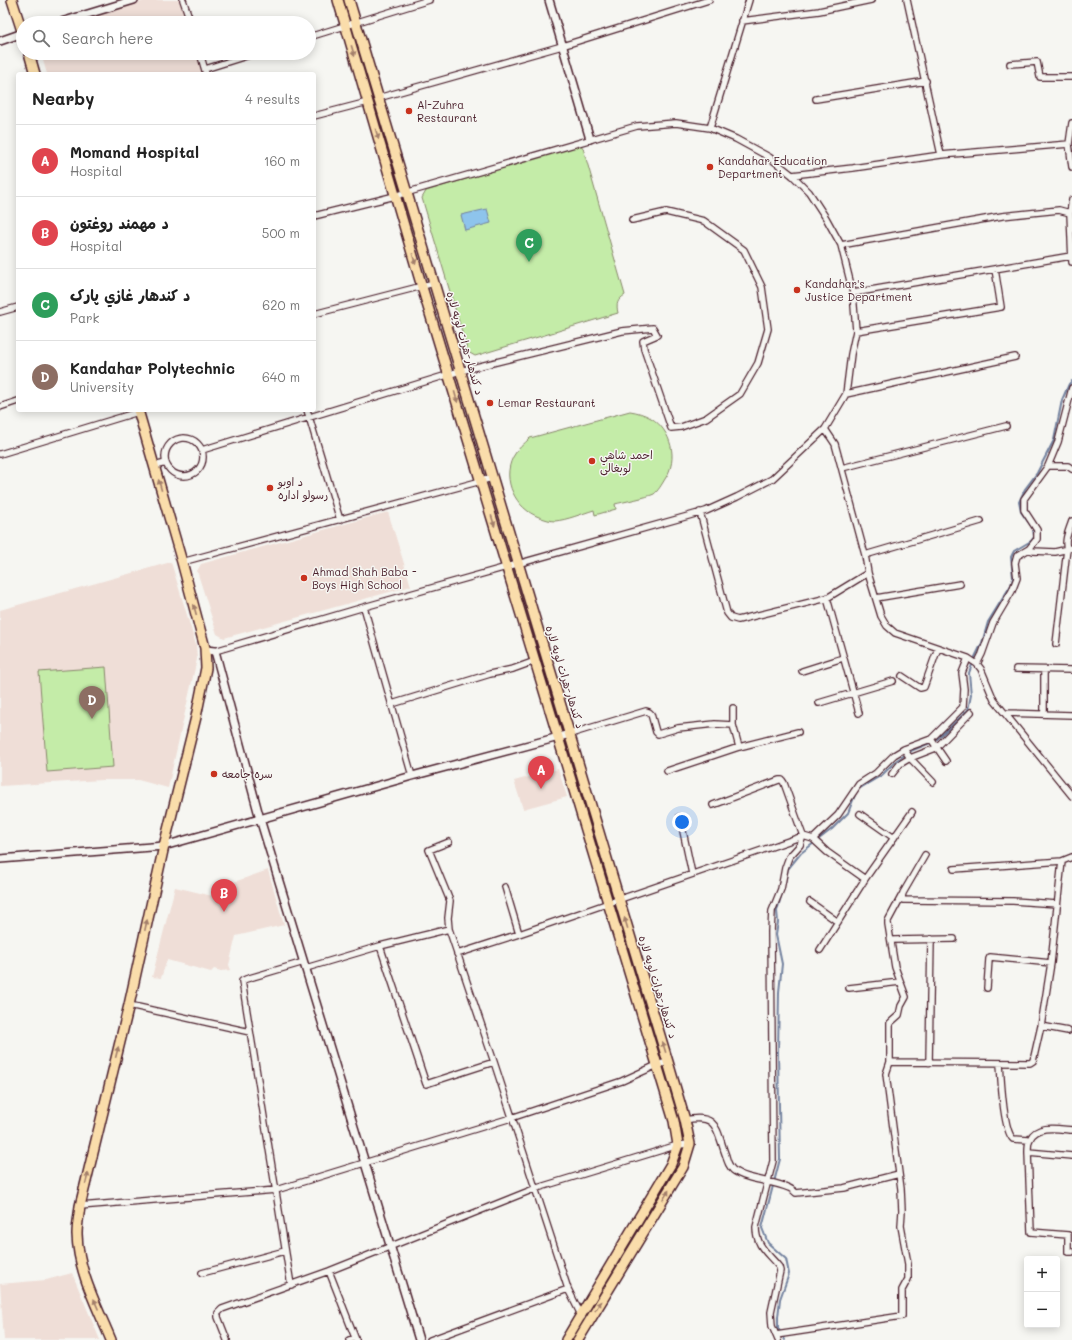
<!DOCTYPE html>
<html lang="en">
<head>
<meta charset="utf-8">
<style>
	body { margin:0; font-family:Mali,"Playpen Sans Arabic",sans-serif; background:#f6f6f6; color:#222 }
	.controls { position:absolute; right:12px; bottom:12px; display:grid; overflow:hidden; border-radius:4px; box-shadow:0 2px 10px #0003 }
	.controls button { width:36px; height:36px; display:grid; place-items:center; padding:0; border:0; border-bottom:1px solid #e0e0e0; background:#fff; color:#222; font:20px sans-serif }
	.you { position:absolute; left:682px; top:822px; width:14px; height:14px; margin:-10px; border:3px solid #fff; border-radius:50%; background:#1a73e8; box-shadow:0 0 0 6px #1a73e833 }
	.badge { display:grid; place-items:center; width:26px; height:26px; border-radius:50%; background:#d93025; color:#fff; font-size:13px; font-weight:700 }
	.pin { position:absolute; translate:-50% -33px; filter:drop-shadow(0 1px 2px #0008) }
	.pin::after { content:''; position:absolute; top:21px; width:14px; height:12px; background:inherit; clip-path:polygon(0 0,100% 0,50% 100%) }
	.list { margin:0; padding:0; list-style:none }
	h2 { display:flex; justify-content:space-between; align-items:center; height:52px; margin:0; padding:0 16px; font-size:17px }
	h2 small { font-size:13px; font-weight:400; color:#767676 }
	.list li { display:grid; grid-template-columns:26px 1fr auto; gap:12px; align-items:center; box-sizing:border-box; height:72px; padding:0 16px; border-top:1px solid #e0e0e0 }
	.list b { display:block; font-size:15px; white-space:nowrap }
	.list p { margin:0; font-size:13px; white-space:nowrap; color:#767676 }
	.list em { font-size:13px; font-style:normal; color:#767676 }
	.icon { flex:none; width:22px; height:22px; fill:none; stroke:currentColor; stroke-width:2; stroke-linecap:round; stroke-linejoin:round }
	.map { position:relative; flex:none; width:1072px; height:1340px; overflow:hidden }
	.search { position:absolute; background:#fff; box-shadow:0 2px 10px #0003; left:16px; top:16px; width:300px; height:44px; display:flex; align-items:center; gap:10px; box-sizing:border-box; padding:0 14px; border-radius:22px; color:#767676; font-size:15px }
	.panel { position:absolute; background:#fff; box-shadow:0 2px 10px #0003; left:16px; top:72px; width:300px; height:340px; border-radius:4px }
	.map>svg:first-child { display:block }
</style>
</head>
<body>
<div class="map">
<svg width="1072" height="1340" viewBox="0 0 1072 1340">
	<rect width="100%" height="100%" fill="#f6f6f2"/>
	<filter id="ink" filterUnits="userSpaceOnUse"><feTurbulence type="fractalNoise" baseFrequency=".025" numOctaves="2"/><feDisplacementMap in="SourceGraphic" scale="8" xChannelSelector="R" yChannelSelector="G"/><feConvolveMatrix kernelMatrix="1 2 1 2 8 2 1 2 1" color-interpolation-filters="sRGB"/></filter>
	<g filter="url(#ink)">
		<path fill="#efded7" d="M 147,0 L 181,0 L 188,23 L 73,23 Z
			M 41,53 L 198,53 L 204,74 L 47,74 Z
			M 388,512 L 411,586 L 224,638 L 217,634 L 197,571 L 201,564 Z
			M 171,562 L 196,645 L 197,659 L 168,788 L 138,780 L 102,780 L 0,786 L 0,610 Z
			M 558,769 L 567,797 L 523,809 L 514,781 Z
			M 268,870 L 284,925 L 236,936 L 229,965 L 231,970 L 221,971 L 214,969 L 211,972 L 167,960 L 161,978 L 152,977 L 175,887 L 221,898 L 220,887 Z
			M 72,1273 L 100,1340 L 4,1340 L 0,1284 L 46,1280 Z"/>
		<path fill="#c4eca8" stroke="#87866a" d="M 579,145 L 581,145 L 583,148 L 625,295 C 617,300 616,304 618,313 L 475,356 L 468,352 L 422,198 L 426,191 Z
			M 630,411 C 637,412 644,414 651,418 C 671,430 679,459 665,479 C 662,484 658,491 654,494 C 648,497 623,502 615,504 L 616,509 L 595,515 L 594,510 C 581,514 567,520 555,521 C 550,521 544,519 539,517 C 516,509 501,480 513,457 C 517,449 524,444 530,438 Z
			M 106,667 L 113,767 L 47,772 L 39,672 Z"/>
		<path fill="#8ec4ec" stroke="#73829f" d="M 487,209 L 491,223 L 465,230 L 461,215 Z"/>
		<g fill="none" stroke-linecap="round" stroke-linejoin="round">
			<path stroke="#73829f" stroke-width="2" d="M 785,883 L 788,869 L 801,853 L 832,829 L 848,813 L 857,790 L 882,775 L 897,760 L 913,750 L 935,741 L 968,710 L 971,695 L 969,673 L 975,657 L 982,643 L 988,622 L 1011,585 L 1013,578 L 1011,557 L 1014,551 L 1031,541 L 1034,537 L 1033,529 L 1021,512 L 1019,502 L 1025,489 L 1037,473 L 1054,440 L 1062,400 L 1069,384 L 1072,381
				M 782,893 L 777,911 L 778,922 L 776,935 L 782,964 L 779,992 L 778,1053 L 780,1159 L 762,1228 L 768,1243 L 786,1259 L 789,1274 L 780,1299 L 778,1317 L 778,1328 L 785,1340"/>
			<defs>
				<path id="minor" d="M 183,0 L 191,23
					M 907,0 L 941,155
					M 742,21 L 819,11 L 871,0
					M 309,37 L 429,0
					M 200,53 L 206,74
					M 1010,64 L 1037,62 L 1040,77 L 1072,77
					M 205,69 L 256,53
					M 378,98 L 562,46 L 709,0
					M 816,99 L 926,81
					M 314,116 L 368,102
					M 1072,123 L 1069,144 L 1072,167
					M 710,128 L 749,0
					M 792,175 L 853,168 L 941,155 L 1069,144
					M 1072,200 L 1070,213 L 1072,262
					M 841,245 L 1002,216 L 1059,210 L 1070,213
					M 853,293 L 1071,256
					M 0,312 L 18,307
					M 314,314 L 434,283
					M 856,331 L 1001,307 L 995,269
					M 846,394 L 1015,357
					M 0,407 L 18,401
					M 307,410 L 340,520
					M 825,429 L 835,444 L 865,555 L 868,573 L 881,616 L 887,626 L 895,633 L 968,658 L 977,664 L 981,669 L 994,700 L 1072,796
					M165 457a19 19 0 1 1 38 0a19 19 0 1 1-38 0Z
					M 202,450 L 460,371 L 622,331 L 653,328 L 657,335 L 643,341 L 644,349 L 671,428 L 681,427 L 706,418 L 740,394 L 758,363 L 768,329 L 762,287 L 744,250 L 704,221 L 666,212 L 632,220
					M 0,454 L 138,412
					M 154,466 L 166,463
					M 1048,466 L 1068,466 L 1072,469
					M 842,468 L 1006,426
					M 700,512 L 727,613 L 731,618 L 738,620 L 827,598 L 868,573
					M 1029,549 L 1033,551 L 1055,552 L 1072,548
					M 865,555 L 981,521
					M 182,562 L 492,478
					M 827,598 L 859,713
					M 876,598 L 960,584
					M 364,607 L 412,776
					M 1056,644 L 1067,549 C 1064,540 1069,530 1072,521
					M 215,651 L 364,607 L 706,511 L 737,497 L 772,479 L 825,429 L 846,394 L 851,354 L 856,331 L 853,293 L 841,245 L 826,218 L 809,192 L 792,175 L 769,157 L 736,139 L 710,128 L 676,123 L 637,126 L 395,196 L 314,216
					M 977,664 L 982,654 L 993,623 L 1012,591 L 1017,578 L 1015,563 L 1017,556 L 1029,549 L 1037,539 L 1037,530 L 1024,510 L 1024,499 L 1048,466 L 1058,442 L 1072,388
					M 1016,669 L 1072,670
					M 802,671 L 843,658
					M 902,676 L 920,688 L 924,687 L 938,648
					M 819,703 L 893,681
					M 392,704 L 490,674 L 513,669 L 535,661
					M 733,708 L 733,725 L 739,747
					M 1005,713 L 1072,715
					M 1044,713 L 1044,670
					M 570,734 L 646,711 L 649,712 L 651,714 L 656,732 L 658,734 L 678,728 L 715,724 L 733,725
					M 931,739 L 946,761
					M 904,749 L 910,758 L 933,782
					M 667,771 L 739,747 L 798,732
					M 892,774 L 900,764 L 910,758 L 936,748 L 971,712
					M 713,805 L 779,780 L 782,780 L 784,783 L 803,836 L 800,845 L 789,857 L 785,868 L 781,889 L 772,911 L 771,932 L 773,1161 L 756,1227 C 756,1247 768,1253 779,1267 L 780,1271 L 771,1312 L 772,1326 L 778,1340
					M 860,814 L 894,838
					M 680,817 L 692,874
					M 813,839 L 838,815 L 859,784 L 876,773 L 894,755 L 904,749 L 931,739 L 963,707 L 964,689 L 962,673 L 968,658
					M 925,855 L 903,893 L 902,897 L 903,900 L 1013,901 L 1057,904
					M 954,869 L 1062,861
					M 505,887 L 519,934
					M 810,902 L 838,922
					M 449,929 L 448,918 L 450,901 L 429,850 L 449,842
					M 894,940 L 954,939
					M 380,946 L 426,1084 L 494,1062
					M 820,950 L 865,879 L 912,812
					M 457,954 L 519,934 L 803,836 L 813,839 L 827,852 L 865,879
					M 306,968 L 380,946 L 449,929 L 494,1062 L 568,1289 L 582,1317
					M 849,988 L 900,982
					M 987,988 L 989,959 L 990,957 L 1051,963
					M 129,1005 L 250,1032
					M 1041,1026 L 1068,1031
					M 890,1062 L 1030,1063 L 1033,1061 L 1041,1026 L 1051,963 L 1062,861 L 1072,857
					M 929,1063 L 931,939
					M 1000,1063 C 1001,1078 1003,1130 1013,1139 L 1029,1140
					M 685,1120 C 719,1113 716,1130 726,1156 C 727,1161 729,1166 733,1170 C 747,1181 773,1180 789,1188 C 792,1189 794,1191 796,1193 L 844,1188 L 899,1174
					M 1072,1130 C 1059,1129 1037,1124 1030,1139 C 1028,1142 1028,1147 1028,1152 L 1031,1232 L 1068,1235 L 1068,1252 L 1072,1252
					M 1028,1152 L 1072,1156
					M 80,1206 L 276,1190 L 511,1118 L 622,1081 L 657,1065 L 668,1062
					M 329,1271 L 356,1340
					M 202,1273 L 285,1251
					M 291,1285 L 242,981 L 246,979 L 304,962
					M 776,1335 L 902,1316 L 902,1290 L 908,1279 L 908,1264 L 901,1226 L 902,1211 L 901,1189 L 886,1074 L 890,1062 L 890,1023 L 899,1015 L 901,1006 L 906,997 L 895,967 L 888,924 L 888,921 L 902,895
					M 227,1340 L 218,1317 L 218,1313 L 222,1309 L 329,1271 L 534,1189 L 678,1145 L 690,1144
					M 349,1340 L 355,1338
					M 430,1340 L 568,1289"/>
				<path id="tertiary" d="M 549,0 L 590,139
					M 58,23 L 134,0
					M 0,41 L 23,33
					M 205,650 L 215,651 L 260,819 L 419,1340
					M 0,859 L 164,846 L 412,776 L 570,734"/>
				<path id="primary" d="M 12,0 L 23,34
					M 29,53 L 35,74
					M 111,1340 C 97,1306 78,1272 77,1234 C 77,1225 79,1215 80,1206 L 129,1005 L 164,846 L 196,717 L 206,668 L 205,648 L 182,562 L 138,410"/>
				<path id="trunk" d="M 338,0 L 422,287 L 674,1121 L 678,1145 L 671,1164 L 566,1340
					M 349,0 L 668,1062 L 685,1120 L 690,1144 L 683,1167 L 578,1340"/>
			</defs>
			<use href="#minor" stroke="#4a1f2b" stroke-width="8"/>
			<use href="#tertiary" stroke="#4a1f2b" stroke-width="10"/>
			<use href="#primary" stroke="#4a1f2b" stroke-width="12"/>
			<use href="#trunk" stroke="#4a1f2b" stroke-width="12"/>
			<use href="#minor" stroke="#f6f6f2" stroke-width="5.5"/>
			<use href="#tertiary" stroke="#f6f6f2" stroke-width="7"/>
			<use href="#primary" stroke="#faddab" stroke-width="9"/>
			<use href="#trunk" stroke="#faddab" stroke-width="9"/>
		</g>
		<defs><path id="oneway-solid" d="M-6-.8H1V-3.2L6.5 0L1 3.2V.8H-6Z"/></defs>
		<g fill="#a27e6b">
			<use href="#oneway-solid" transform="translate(353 51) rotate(73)"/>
			<use href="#oneway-solid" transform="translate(377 134) rotate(74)"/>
			<use href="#oneway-solid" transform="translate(414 259) rotate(73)"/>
			<use href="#oneway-solid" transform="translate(456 397) rotate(74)"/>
			<use href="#oneway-solid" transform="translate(160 485) rotate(-106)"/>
			<use href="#oneway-solid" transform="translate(493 521) rotate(73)"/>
			<use href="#oneway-solid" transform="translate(195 610) rotate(-105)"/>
			<use href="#oneway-solid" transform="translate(626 923) rotate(-107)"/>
			<use href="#oneway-solid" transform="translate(146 925) rotate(-78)"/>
			<use href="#oneway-solid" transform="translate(664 1047) rotate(-107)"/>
			<use href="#oneway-solid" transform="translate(117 1052) rotate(-76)"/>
			<use href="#oneway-solid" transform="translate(87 1178) rotate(-76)"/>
			<use href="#oneway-solid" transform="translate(666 1195) rotate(-59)"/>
			<use href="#oneway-solid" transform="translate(96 1304) rotate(-113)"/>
			<use href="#oneway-solid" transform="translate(598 1306) rotate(-59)"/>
		</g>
	</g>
	<g fill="#c8321e" stroke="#f6f6f2" stroke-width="1.5">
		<circle cx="409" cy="111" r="4"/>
		<circle cx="710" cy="167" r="4"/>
		<circle cx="797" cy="290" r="4"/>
		<circle cx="490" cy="403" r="4"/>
		<circle cx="592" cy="461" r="4"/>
		<circle cx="270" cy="488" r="4"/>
		<circle cx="304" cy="578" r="4"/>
		<circle cx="214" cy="774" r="4"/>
	</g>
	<g text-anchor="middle" stroke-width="3" stroke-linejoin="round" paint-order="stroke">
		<g font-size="11" fill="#4a1f2b" stroke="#f6f6f2" text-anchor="start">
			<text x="417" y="109">Al-Zuhra<tspan x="417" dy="13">Restaurant</tspan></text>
			<text x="718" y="165">Kandahar Education<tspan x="718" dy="13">Department</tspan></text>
			<text x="805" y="288">Kandahar's<tspan x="805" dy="13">Justice Department</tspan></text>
			<text x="498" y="407">Lemar Restaurant</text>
			<text x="600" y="459">احمد شاهي<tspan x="600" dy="13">لوبغالی</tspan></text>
			<text x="278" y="486">د اوبو<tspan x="278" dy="13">رسولو اداره</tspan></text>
			<text x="312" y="576">Ahmad Shah Baba -<tspan x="312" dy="13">Boys High School</tspan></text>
			<text x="222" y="778">سره جامعه</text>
		</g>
		<g font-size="11" fill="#4a1f2b" stroke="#f6f6f2">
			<text transform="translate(465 343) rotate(74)" y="4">د کندهار-هرات لويه لاره</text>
			<text transform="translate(565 677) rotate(73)" y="4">د کندهار-هرات لويه لاره</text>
			<text transform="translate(658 987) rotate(73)" y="4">د کندهار-هرات لويه لاره</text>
		</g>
	</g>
</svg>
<div class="controls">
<button>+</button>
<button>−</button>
</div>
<div class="you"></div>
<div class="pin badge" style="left:541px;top:789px;background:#e0444e">A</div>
<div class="pin badge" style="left:224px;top:912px;background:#e0444e">B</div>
<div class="pin badge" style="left:529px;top:262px;background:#2e9e5b">C</div>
<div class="pin badge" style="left:92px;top:719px;background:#8d6e63">D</div>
<div class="search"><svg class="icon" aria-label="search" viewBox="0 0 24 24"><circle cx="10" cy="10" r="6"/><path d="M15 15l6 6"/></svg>Search here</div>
<section class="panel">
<h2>Nearby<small>4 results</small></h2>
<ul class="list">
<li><span class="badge" style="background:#e0444e">A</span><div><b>Momand Hospital</b><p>Hospital</p></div><em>160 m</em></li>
<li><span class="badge" style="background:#e0444e">B</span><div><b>د مهمند روغتون</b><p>Hospital</p></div><em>500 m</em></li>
<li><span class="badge" style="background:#2e9e5b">C</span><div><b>د کندهار غازي پارک</b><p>Park</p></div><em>620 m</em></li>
<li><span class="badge" style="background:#8d6e63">D</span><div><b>Kandahar Polytechnic</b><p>University</p></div><em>640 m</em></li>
</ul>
</section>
</div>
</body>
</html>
